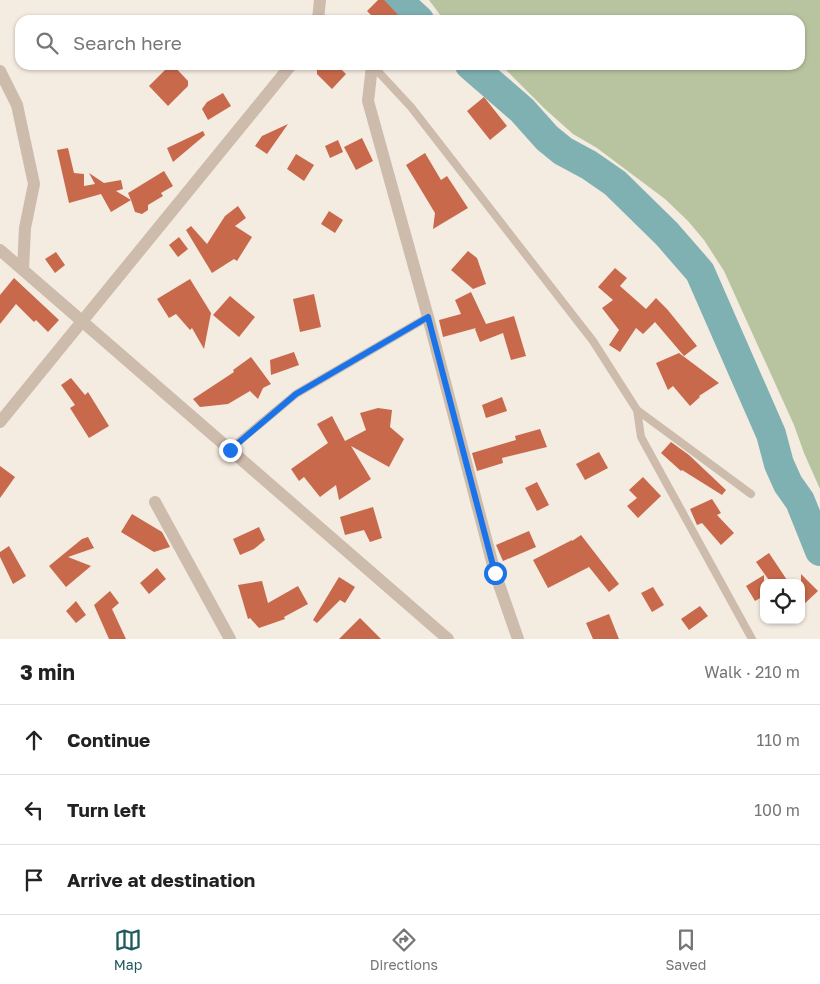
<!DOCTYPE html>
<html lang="en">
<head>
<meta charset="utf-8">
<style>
	body { margin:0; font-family:"Golos Text",sans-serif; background:#f6f6f6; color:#222 }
	.controls { position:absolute; right:15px; bottom:15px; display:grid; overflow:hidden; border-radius:10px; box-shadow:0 1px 4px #0004 }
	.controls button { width:45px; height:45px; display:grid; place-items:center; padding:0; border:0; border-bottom:1px solid #e0e0e0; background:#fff; color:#222; font:25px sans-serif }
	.stop { position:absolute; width:15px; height:15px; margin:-11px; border:4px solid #1a73e8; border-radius:50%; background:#fff }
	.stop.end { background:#1a73e8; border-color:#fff; box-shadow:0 1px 5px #0008 }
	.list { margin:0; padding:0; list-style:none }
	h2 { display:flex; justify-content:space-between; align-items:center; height:65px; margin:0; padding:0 20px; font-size:21px }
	h2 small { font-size:16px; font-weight:400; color:#767676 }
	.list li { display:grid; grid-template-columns:32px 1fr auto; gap:15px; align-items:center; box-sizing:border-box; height:70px; padding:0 20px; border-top:1px solid #e0e0e0 }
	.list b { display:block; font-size:19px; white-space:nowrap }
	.list em { font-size:16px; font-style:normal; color:#767676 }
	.icon { flex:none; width:28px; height:28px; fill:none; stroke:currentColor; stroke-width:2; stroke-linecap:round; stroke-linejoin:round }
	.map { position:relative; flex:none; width:820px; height:639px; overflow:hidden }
	.search { position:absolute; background:#fff; box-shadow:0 1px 4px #0004; left:15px; right:15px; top:15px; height:55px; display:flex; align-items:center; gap:12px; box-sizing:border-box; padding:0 18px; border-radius:15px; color:#767676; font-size:19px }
	.sheet { height:275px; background:#fff }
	nav { display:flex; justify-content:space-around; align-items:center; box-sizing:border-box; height:70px; border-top:1px solid #e0e0e0; background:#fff; font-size:14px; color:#767676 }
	nav a { display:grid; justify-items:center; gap:2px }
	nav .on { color:#1f5a5e }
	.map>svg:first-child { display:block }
</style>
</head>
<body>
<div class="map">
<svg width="820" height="639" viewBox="0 0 820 639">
	<rect width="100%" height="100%" fill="#f4ebe1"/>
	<path fill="#b8c4a0" d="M 429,0 L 820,0 L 820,489 L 804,453 L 794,425 L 724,271 L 704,240 L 688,221 L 665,199 L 597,148 L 573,134 L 545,109 L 501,65 L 800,65 L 800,20 L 444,20 Z"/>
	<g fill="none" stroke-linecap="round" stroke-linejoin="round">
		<path stroke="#7fb0b2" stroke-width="30" d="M 397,0 L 419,20
			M 470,65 L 522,110 L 547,138 L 563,151 L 589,165 L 615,183 L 667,234 L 700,272 L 771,434 L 779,464 L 788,484 L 800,501 L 820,551"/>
	</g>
	<path fill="#c8694b" d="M 378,0 L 384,0 L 403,20 L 376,20 L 367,11 Z
		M 170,65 L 173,65 L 188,81 L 188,86 L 168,106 L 149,86 Z
		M 321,65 L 337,65 L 346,74 L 332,89 L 317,74 L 317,69 Z
		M 223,93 L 231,106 L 208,120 L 202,109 L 207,102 Z
		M 484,97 L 507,126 L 490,140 L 467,111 Z
		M 288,124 L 267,154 L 255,146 L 262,136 Z
		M 203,131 L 205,135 L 173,162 L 167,148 Z
		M 362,138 L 373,161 L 356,170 L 344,147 Z
		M 338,140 L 343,152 L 330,158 L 325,146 Z
		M 68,148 L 74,173 L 84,174 L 84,186 L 95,184 L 89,173 L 104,183 L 121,180 L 123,189 L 116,191 L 131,200 L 128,193 L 164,171 L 173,186 L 161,193 L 163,196 L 148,205 L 148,210 L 142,214 L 135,212 L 131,200 L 111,212 L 101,194 L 69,203 L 57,150 Z
		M 425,153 L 441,180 L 447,176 L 468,208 L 433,229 L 435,213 L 406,165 Z
		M 296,154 L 314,165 L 304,181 L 287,169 Z
		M 238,206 L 246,218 L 235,226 L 252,237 L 237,261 L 234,259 L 212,273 L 186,230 L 191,226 L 207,244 L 225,216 Z
		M 329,211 L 343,220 L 335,233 L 321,224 Z
		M 179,237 L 188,249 L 178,257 L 169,245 Z
		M 468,251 L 477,258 L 486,284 L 473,289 L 451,270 Z
		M 56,252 L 65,265 L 55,273 L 45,259 Z
		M 615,268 L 627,278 L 620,286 L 646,309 L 656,298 L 667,309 L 697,346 L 684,356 L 655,322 L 643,334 L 636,328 L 620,352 L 609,345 L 619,330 L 602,308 L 613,300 L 598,287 Z
		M 14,278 L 59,320 L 48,332 L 36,320 L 34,322 L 16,304 L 0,324 L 0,295 Z
		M 190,279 L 211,313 L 204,349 L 192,328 L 190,330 L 176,314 L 169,318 L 157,299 Z
		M 471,292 L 486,324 L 514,316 L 526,356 L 511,360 L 503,333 L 480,342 L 475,329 L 476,328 L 443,337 L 439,320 L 461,314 L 455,300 Z
		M 314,294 L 321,327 L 300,332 L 293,299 Z
		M 230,296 L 255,317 L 239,337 L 213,315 Z
		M 294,352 L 299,365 L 271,375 L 270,360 Z
		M 679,353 L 719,383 L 699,396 L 700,397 L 690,406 L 673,386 L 668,390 L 656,363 Z
		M 251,357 L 271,384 L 263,388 L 258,399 L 250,391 L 228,404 L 200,407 L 193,399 L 234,372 L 233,370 Z
		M 71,378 L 85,395 L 88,392 L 109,426 L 89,438 L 70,408 L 75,405 L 61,385 Z
		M 502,397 L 507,411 L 486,418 L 482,405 Z
		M 378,408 L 392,410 L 390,427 L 404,439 L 389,467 L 351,446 L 371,479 L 339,500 L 336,485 L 320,497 L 304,477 L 299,481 L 291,469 L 328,443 L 317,424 L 332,416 L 345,441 L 366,430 L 360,413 Z
		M 540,429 L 547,447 L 502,458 L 503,463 L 477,471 L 472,453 L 516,440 L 515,436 Z
		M 671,442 L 689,455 L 726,490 L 722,495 L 682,470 L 681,471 L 661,453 Z
		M 599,452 L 608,468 L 585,480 L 576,464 Z
		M 0,466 L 15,477 L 0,498 Z
		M 643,477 L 661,496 L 638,518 L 627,506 L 637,498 L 629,490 Z
		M 537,482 L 549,505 L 537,511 L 525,488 Z
		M 712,499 L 721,513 L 717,515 L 734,533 L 721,545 L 702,523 L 697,525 L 690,509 Z
		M 373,507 L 382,538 L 370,542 L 364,530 L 345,535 L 340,517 Z
		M 132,514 L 162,532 L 170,547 L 154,552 L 121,532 Z
		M 259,527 L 265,540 L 254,549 L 240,555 L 233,539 Z
		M 529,531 L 536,547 L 503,561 L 496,545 Z
		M 581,535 L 619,584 L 609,592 L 589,567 L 548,588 L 533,560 L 572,540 L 572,541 Z
		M 88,537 L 94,548 L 68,557 L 91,566 L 66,587 L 49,566 L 82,539 Z
		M 9,546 L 26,576 L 13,584 L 0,557 L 0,552 Z
		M 769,553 L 789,583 L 771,583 L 756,562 Z
		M 157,568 L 166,579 L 149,594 L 140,583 Z
		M 801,574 L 818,591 L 801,607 Z
		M 764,575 L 764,596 L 755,601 L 746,586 Z
		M 339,577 L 355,587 L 345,603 L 340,600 L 317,623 L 313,620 Z
		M 262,581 L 268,603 L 298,586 L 308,604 L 284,617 L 285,619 L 259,628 L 250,618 L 248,619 L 238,585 Z
		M 653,587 L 664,605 L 652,612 L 641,593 Z
		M 110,591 L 119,603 L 112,609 L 126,639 L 109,639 L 94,605 Z
		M 76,601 L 86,615 L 76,623 L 66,611 Z
		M 700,606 L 708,616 L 689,630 L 681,619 Z
		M 609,614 L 619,639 L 593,639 L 586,623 Z
		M 360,618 L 381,639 L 339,639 Z"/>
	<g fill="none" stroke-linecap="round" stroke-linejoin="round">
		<path stroke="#cdbbac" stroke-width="8" d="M 372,65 L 411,107 L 593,341 L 637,410 L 751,494
			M 637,410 L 641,437 L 752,639
			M 230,449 L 296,394 L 428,317"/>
		<path stroke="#cdbbac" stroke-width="12" d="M 318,20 L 320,0
			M 372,66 L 368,101 L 428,317 L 495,573 L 518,639
			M 0,71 L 17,105 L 34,184 L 25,228 L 23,270
			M 0,250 L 448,639
			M 0,422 L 291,65
			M 155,502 L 230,639"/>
	</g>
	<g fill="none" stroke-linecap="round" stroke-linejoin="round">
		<path stroke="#1a73e8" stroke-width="6" d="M 230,450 L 296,394 L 428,317 L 495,573"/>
	</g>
</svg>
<div class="controls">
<button><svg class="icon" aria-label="locate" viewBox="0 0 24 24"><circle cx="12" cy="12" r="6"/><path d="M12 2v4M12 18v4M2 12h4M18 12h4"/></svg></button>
</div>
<div class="stop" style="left:495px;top:573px"></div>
<div class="stop end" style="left:230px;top:450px"></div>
<div class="search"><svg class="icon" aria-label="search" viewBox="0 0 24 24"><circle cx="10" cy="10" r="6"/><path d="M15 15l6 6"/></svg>Search here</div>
</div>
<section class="sheet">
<h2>3 min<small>Walk · 210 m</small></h2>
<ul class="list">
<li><svg class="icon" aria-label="ahead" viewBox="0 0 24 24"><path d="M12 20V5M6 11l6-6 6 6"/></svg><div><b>Continue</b></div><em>110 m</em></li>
<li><svg class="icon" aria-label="left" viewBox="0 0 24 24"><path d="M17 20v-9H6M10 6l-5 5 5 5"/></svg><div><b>Turn left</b></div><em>100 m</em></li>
<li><svg class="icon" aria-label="arrive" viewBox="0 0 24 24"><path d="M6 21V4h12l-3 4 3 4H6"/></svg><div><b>Arrive at destination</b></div></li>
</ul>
</section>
<nav>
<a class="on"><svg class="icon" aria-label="map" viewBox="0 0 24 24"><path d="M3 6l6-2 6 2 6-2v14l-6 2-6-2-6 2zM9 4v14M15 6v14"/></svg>Map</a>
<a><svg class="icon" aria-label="directions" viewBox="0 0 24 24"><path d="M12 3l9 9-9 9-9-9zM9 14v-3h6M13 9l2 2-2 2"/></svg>Directions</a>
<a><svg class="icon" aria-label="saved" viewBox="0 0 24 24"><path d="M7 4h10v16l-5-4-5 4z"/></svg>Saved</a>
</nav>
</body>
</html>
